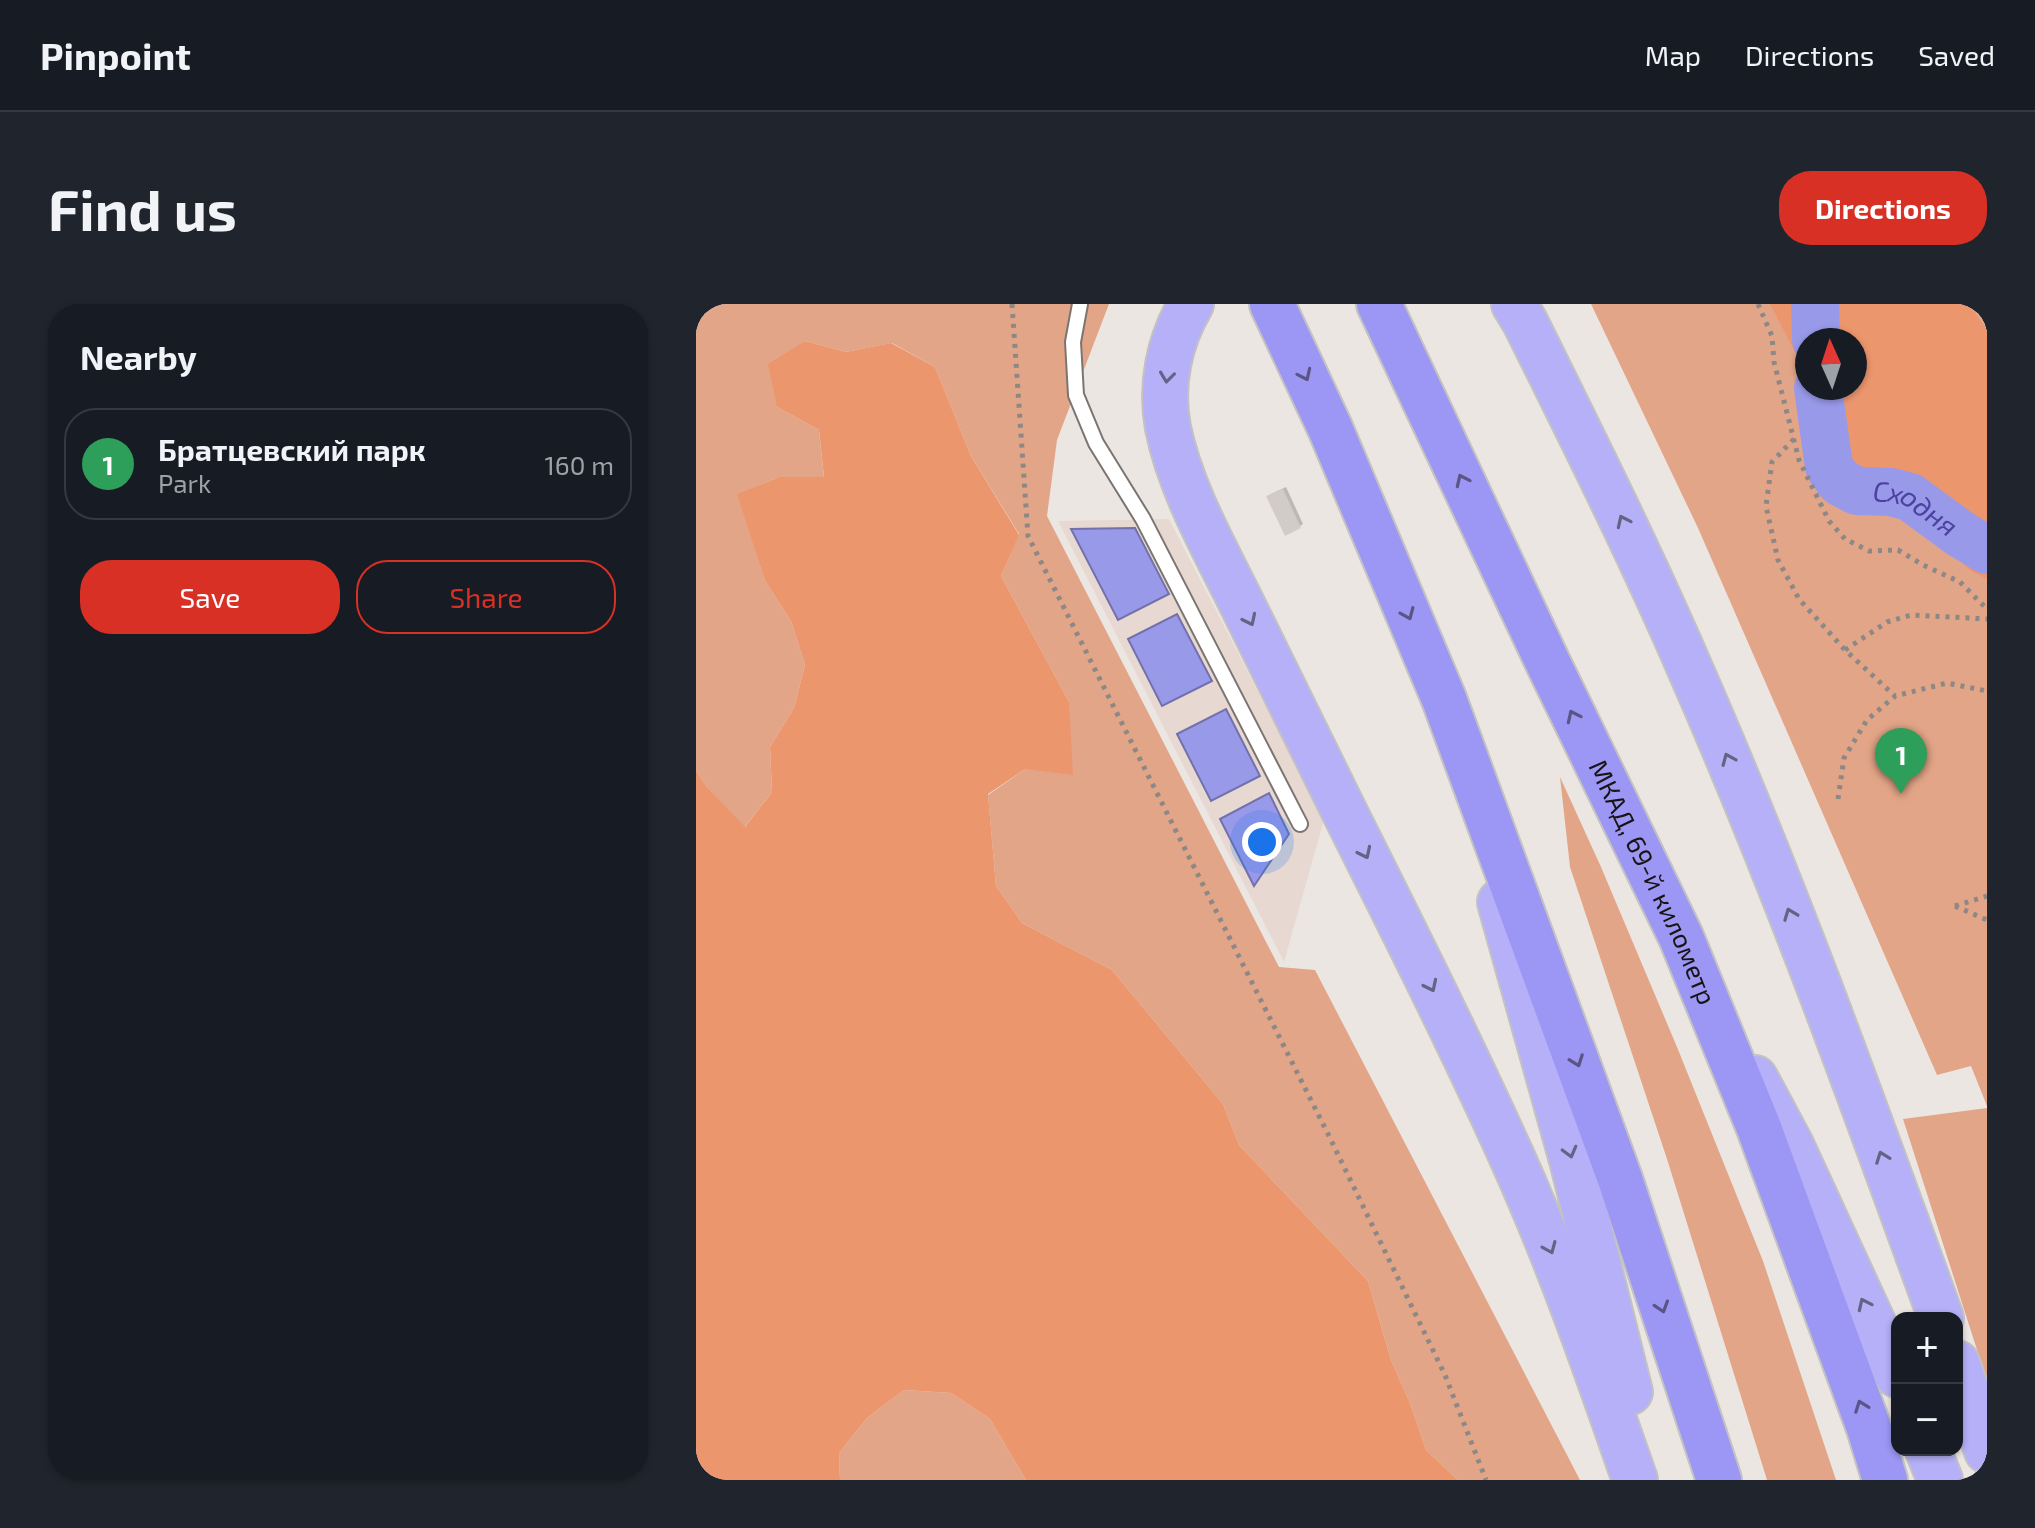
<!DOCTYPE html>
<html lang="en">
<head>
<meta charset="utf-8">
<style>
	body { margin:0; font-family:"Exo 2",sans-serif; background:#20242c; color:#f1f3f6 }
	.controls { position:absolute; right:24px; bottom:24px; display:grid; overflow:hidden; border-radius:16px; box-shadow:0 2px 6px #0004 }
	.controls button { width:72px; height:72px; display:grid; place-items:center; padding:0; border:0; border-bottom:2px solid #363941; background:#171b24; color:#f1f3f6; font:40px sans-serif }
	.compass { position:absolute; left:1099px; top:24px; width:72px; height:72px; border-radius:50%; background:#171b24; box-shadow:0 2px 6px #0004; rotate:357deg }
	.you { position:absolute; left:566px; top:538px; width:28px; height:28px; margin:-20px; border:6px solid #fff; border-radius:50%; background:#1a73e8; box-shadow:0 0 0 12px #1a73e833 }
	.badge { display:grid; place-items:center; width:52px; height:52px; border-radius:50%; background:#d93025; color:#fff; font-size:26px; font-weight:700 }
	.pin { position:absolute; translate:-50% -66px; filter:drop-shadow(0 2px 4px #0008) }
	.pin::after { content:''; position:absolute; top:42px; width:28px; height:24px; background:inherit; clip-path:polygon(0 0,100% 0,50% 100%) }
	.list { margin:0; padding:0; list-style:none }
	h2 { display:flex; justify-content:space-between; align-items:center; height:104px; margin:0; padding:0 32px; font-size:34px }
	h2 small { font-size:26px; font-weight:400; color:#9ea1a6 }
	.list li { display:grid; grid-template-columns:52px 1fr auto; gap:24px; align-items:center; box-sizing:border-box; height:112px; margin:0 16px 16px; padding:0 16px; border:2px solid #363941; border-radius:32px }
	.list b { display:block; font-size:30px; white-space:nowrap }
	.list p { margin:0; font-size:26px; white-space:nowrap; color:#9ea1a6 }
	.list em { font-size:26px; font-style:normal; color:#9ea1a6 }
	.actions { display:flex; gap:16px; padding:24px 32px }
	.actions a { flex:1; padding:18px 0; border:2px solid #d93025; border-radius:32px; text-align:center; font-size:28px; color:#d93025 }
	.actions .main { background:#d93025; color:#fff }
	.map { position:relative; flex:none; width:1291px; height:1176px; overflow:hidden; border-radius:32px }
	header { display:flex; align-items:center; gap:48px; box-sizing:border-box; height:112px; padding:0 40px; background:#171b24; border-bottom:2px solid #363941 }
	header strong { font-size:38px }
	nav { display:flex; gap:44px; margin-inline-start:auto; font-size:28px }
	.intro { display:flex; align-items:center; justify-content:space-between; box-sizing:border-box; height:192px; padding:0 48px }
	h1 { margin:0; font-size:56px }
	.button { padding:20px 36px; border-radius:32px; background:#d93025; color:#fff; font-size:28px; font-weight:700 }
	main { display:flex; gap:48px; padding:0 48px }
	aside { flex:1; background:#171b24; border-radius:32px; box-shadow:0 2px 6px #0004 }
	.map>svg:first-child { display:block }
</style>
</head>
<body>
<header>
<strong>Pinpoint</strong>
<nav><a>Map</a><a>Directions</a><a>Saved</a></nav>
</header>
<div class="intro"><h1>Find us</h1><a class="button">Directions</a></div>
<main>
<aside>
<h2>Nearby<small></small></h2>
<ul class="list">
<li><span class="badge" style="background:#2e9e5b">1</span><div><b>Братцевский парк</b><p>Park</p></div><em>160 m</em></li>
</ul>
<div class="actions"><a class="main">Save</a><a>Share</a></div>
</aside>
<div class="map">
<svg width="1291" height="1176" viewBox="0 0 1291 1176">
	<rect width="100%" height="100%" fill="#ece6e3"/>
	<path fill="#e7d8d2" d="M 473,215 L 628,516 L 588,658 L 362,217 Z"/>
	<path fill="#e3a587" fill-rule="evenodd" d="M 0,0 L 413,0 L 361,136 L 351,212 L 583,663 L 619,666 L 884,1176 L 762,1176 L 730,1146 L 714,1099 L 695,1056 L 672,977 L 543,841 L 527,800 L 416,666 L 326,619 L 300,582 L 292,491 L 329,465 L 373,398 L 305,272 L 323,230 L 275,152 L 239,63 L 196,39 L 150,48 L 109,37 L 81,103 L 123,126 L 128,174 L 83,173 L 42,190 L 69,277 L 95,317 L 109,361 L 98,404 L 74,443 L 76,488 L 48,524 L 10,482 L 0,466 Z
		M 895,0 L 1291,0 L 1291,802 L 1275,762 L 1241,771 L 1002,224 ZM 1111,36 L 1159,36 L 1159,84 L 1111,84 Z
		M 864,473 L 905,563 L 981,743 L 1067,957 L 1140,1176 L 1071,1176 L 971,855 L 874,563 Z
		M 1291,804 L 1291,1077 L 1207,815 Z
		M 208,1086 L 255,1089 L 294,1115 L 330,1176 L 144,1176 L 143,1149 L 171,1114 Z"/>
	<path fill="#ec966d" d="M 1074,0 L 1273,0 L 1291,26 L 1291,275 L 1275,267 L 1259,251 L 1239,239 L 1223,192 L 1197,176 L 1183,186 L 1164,177 L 1148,159 L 1130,109 L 1118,84 L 1159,84 L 1159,36 L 1111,36 L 1111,71 Z
		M 109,37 L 150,48 L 195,39 L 239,63 L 275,152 L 323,231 L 305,272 L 373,398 L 377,471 L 329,465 L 292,490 L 300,582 L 326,619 L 416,666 L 527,800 L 543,841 L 672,977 L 695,1056 L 714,1099 L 730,1146 L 762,1176 L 330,1176 L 294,1115 L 255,1089 L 208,1086 L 171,1114 L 143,1149 L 144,1176 L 0,1176 L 0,466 L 10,482 L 49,523 L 76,488 L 74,443 L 98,404 L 109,361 L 95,317 L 69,277 L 41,190 L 83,173 L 128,173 L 123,126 L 81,103 L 72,60 Z"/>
	<path fill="#9999ea" stroke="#7271aa" stroke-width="2" d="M 439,224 L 473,290 L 422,316 L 375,225 Z
		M 481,310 L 516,377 L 466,402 L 432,335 Z
		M 530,405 L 564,472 L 515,497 L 481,430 Z
		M 573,489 L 593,530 L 558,582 L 524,515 Z"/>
	<path fill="#0003" d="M 590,183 L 607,220 L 604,222 L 575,190 Z"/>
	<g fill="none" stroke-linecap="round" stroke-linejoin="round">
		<g stroke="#9999ea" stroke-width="48">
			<path d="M 1119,0 L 1120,36"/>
			<path id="s1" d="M 1122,84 L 1133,163 L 1144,178 L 1161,187 L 1195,188 L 1214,193 L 1263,229 L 1291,246"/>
		</g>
	</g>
	<path fill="#d2ccc9" d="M 587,185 L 605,224 L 589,232 L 570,192 Z"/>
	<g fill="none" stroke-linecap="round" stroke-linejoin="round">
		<defs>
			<path id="service" d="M 384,0 L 377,38 L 380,91 L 400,139 L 447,215 L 604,520"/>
			<path id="primary" d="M 495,0 C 473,37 464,81 472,124 C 484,183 517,242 544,296 C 579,367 614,438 649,509 C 706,623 763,736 815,851 C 863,957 901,1067 939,1176
				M 818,0 L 829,18 C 886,133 944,249 995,367 C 1088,579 1166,796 1245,1014
				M 804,598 L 876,856 L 934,1088
				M 1059,774 L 1095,841 L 1201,1071
				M 1261,1059 L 1291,1147
				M 1232,1146 L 1244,1176"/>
			<g id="trunk">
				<path d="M 576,0 L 634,124 L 748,395 L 924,875 L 1023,1176"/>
				<path id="s2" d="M 683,0 L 853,361 L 985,633 L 1063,824 L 1173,1124 L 1189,1176"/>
			</g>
		</defs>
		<use href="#service" stroke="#7b7572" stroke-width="18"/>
		<use href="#primary" stroke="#c3c2c2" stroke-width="48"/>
		<use href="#trunk" stroke="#c3c2c2" stroke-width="48"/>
		<path stroke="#8d8886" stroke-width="5" stroke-dasharray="4 6" stroke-linecap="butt" d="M 316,0 L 332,232 L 632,830 L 749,1071 L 790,1176
			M 1062,0 L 1076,32 L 1078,58 L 1103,156 L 1133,217 L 1149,235 L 1173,247 L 1202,246 L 1227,261 L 1264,278 L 1291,305
			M 1098,135 L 1076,158 L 1070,202 L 1082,256 L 1103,295 L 1149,346 L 1199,392
			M 1149,346 L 1191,318 L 1215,311 L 1291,315
			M 1142,495 L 1148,454 L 1171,416 L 1199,392 L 1251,379 L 1291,387
			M 1259,602 L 1291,616
			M 1259,602 L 1291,592"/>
		<use href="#service" stroke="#fff" stroke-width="14"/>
		<use href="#primary" stroke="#b5b0f7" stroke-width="44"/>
		<use href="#trunk" stroke="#9c96f4" stroke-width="44"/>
	</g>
	<defs><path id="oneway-chevron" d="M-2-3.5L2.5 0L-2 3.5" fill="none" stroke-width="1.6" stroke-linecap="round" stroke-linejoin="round" transform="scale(2)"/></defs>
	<g stroke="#5a5584">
		<use href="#oneway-chevron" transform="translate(609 71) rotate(65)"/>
		<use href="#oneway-chevron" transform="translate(766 176) rotate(-115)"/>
		<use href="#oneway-chevron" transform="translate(712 310) rotate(67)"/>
		<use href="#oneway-chevron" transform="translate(877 412) rotate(-115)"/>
		<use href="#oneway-chevron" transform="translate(881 757) rotate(70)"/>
		<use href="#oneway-chevron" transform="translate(966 1003) rotate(72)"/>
		<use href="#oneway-chevron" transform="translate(1165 1102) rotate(-110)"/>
	</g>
	<g stroke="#666285">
		<use href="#oneway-chevron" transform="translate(471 73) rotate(97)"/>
		<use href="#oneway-chevron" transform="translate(927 217) rotate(-115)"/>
		<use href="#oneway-chevron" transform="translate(554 316) rotate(64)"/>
		<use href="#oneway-chevron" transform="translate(1032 455) rotate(-113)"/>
		<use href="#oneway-chevron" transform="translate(669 549) rotate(64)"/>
		<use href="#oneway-chevron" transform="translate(1094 610) rotate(-111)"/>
		<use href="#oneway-chevron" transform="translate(735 682) rotate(64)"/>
		<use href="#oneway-chevron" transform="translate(874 848) rotate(75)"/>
		<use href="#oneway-chevron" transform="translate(1186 853) rotate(-110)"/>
		<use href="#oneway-chevron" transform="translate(854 944) rotate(67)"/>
		<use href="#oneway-chevron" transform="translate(1168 1000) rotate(-115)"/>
	</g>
	<g text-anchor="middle" stroke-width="8" stroke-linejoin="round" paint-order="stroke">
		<g font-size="26" fill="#171413" stroke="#ece6e3">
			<text dy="9" stroke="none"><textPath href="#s2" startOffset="640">МКАД, 69-й километр</textPath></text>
		</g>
		<g font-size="28" font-style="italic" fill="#4c42a1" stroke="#ece6e3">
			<text dy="10" stroke="none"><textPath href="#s1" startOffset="180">Сходня</textPath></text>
		</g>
	</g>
</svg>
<div class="controls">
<button>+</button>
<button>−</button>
</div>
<svg class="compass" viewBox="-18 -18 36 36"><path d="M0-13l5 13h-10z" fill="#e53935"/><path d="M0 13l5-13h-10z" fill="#9ea1a6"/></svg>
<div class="you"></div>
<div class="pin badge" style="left:1205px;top:490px;background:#2e9e5b">1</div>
</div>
</main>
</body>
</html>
